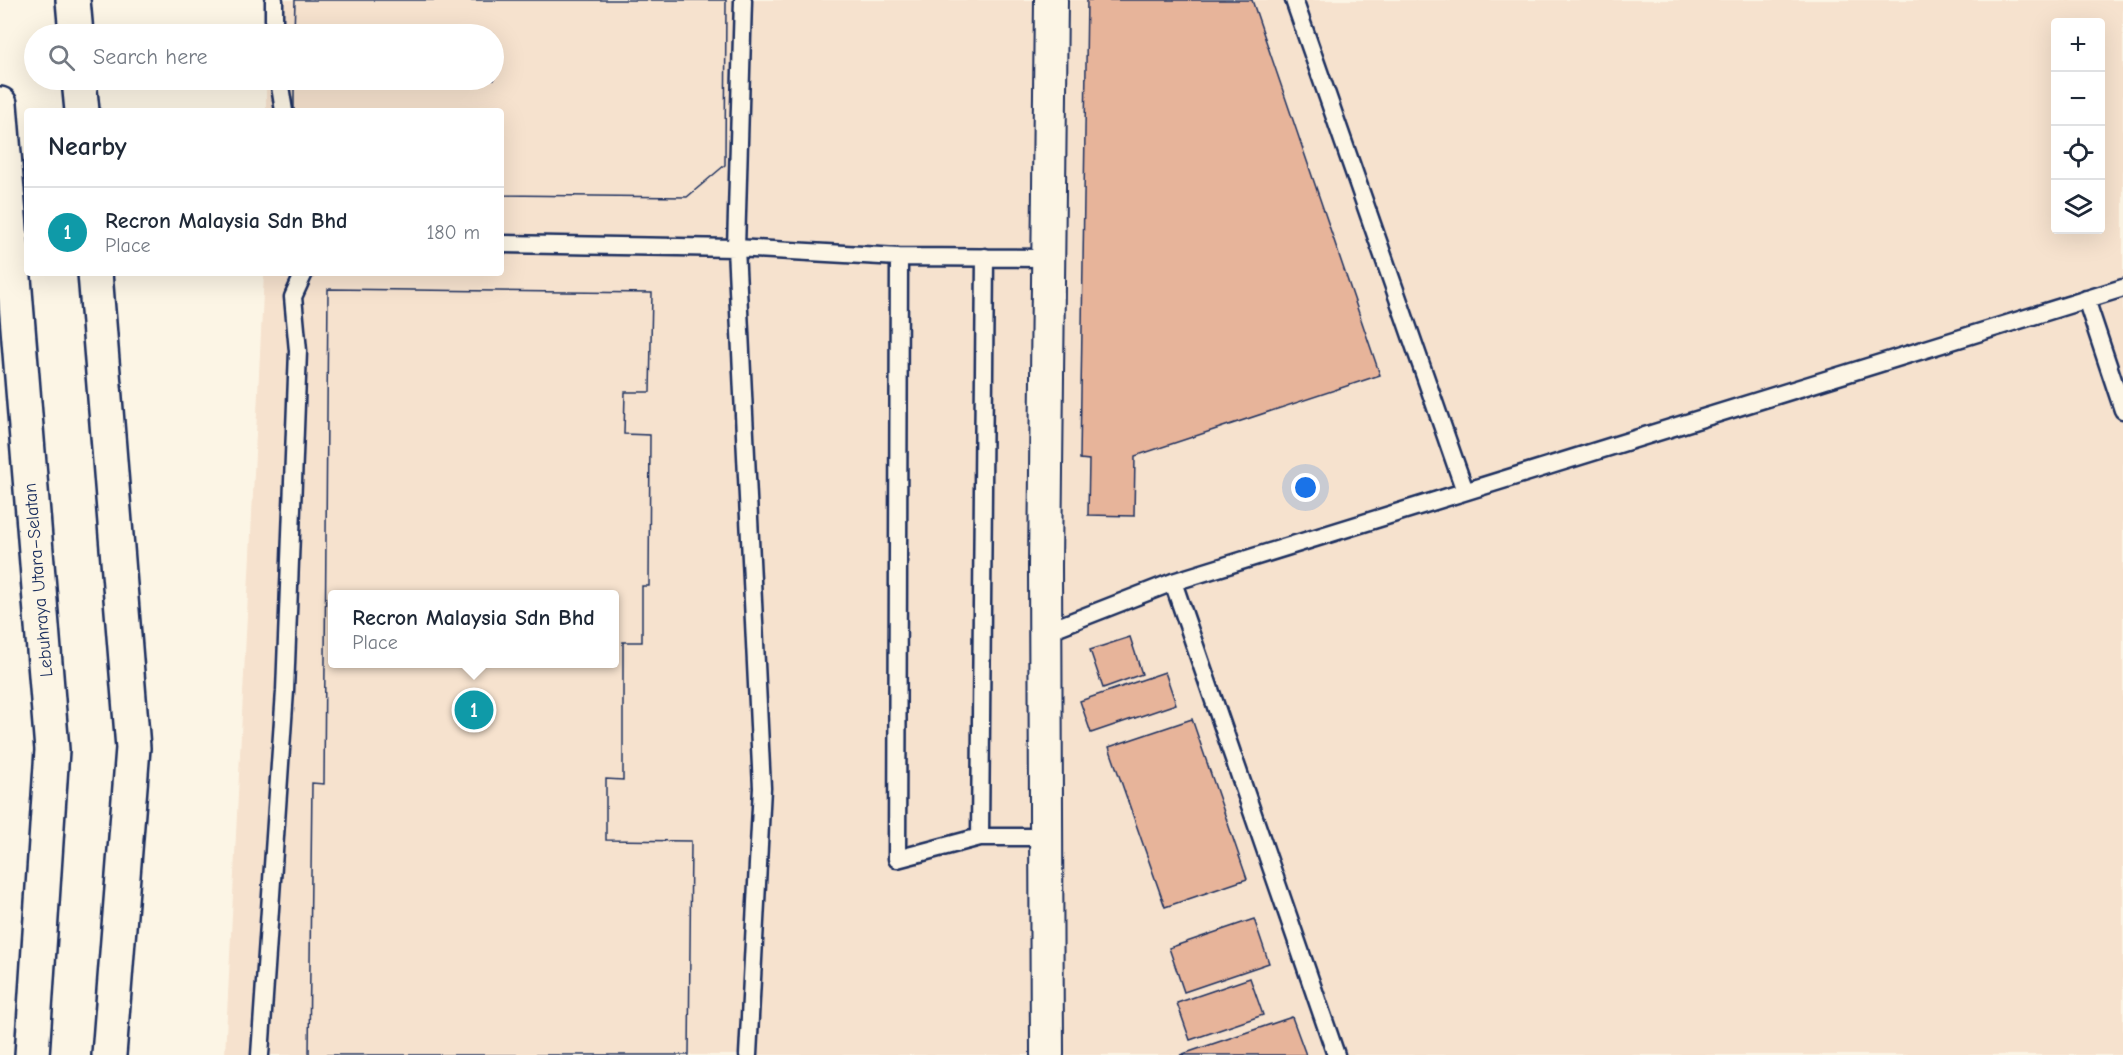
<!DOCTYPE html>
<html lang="en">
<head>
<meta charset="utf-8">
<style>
	body { margin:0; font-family:"Comic Neue",sans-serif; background:#f6f6f7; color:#1f2937 }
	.controls { position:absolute; right:18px; top:18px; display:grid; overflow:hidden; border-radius:6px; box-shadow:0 6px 24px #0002 }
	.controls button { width:54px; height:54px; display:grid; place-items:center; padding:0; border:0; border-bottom:2px solid #e0e1e3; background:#fff; color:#1f2937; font:30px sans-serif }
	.you { position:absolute; left:1306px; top:488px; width:21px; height:21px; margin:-15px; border:4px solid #fff; border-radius:50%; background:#1a73e8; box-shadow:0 0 0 9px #1a73e833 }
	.badge { display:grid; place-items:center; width:39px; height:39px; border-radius:50%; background:#111827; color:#fff; font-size:20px; font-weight:700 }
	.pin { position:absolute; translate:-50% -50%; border:3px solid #fff; box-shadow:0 2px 6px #0006 }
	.popup { position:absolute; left:328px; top:590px; width:291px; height:78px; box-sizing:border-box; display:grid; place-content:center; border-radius:6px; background:#fff; filter:drop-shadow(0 2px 4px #0005); font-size:20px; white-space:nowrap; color:#747a83 }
	.popup b { font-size:22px; color:#1f2937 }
	.popup::after { content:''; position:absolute; left:50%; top:100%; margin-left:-12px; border:12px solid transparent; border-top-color:#fff }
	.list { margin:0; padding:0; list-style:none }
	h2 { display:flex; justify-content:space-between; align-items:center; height:78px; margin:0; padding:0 24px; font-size:26px }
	h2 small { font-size:20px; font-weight:400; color:#747a83 }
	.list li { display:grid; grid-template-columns:39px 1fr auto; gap:18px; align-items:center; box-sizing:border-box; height:90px; padding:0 24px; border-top:2px solid #e0e1e3 }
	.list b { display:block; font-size:22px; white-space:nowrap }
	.list p { margin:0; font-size:20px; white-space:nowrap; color:#747a83 }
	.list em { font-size:20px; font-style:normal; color:#747a83 }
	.icon { flex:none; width:33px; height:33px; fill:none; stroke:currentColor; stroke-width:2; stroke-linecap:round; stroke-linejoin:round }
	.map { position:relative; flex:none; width:2123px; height:1055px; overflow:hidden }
	.search { position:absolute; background:#fff; box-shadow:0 6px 24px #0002; left:24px; top:24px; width:480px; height:66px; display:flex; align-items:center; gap:15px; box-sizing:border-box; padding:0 21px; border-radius:33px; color:#747a83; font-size:22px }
	.panel { position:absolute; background:#fff; box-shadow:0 6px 24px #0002; left:24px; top:108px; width:480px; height:168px; border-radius:6px }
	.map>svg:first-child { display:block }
</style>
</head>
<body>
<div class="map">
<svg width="2123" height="1055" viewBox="0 0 2123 1055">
	<rect width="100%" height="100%" fill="#fcf5e5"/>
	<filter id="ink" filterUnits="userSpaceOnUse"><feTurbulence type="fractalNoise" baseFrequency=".0167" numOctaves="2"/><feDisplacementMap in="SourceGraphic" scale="12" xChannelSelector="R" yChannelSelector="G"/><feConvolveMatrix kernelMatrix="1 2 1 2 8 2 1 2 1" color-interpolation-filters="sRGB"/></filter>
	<g filter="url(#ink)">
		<path fill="#f6e2ce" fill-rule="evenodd" d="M 265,0 L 2123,0 L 2123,1055 L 225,1055 L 264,273 L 501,273 L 501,111 L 266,111 L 266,80 L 494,80 L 494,34 L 265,34 ZM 2056,22 L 2100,22 L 2100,230 L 2056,230 ZM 333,594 L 615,594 L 615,664 L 333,664 Z"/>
		<path fill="#e7b49a" stroke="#1b2f5e" stroke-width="1.5" fill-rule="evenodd" d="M 295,0 L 726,0 L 725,165 L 687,197 L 501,195 L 501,111 L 294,111 L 294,80 L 494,80 L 494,34 L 294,34 Z
			M 295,0 L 726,0 L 725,165 L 687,197 L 501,195 L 501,111 L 294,111 L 294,80 L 494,80 L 494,34 L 294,34 Z
			M 1087,0 L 1252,0 L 1380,375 L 1135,456 L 1134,516 L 1088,515 L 1089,460 L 1080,459 Z
			M 328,289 L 652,293 L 650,392 L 625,392 L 624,434 L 650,435 L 649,586 L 642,586 L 642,642 L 623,642 L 623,780 L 606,779 L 606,840 L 691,841 L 689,1055 L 309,1055 L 312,783 L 324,784 ZM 333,594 L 615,594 L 615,664 L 333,664 Z
			M 328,289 L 652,293 L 650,392 L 625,392 L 624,434 L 650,435 L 649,586 L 642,586 L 642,642 L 623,642 L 623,780 L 606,779 L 606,840 L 691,841 L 689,1055 L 309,1055 L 312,783 L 324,784 ZM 333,594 L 615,594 L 615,664 L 333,664 Z
			M 1130,637 L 1142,674 L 1103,688 L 1090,650 Z
			M 1165,672 L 1176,704 L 1091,733 L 1080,701 Z
			M 1192,719 L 1247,879 L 1165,907 L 1109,747 Z
			M 1254,919 L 1269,963 L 1184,992 L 1169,948 Z
			M 1250,978 L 1263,1015 L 1190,1040 L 1177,1003 Z
			M 1292,1017 L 1306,1055 L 1180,1055 Z"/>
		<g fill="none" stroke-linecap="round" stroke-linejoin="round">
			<defs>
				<path id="service" d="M 743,0 L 736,248 L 899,257 L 1048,258
					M 1294,0 L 1465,491
					M 274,34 L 274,0
					M 279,80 L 284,111
					M 501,244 L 736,248 L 762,788 L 748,1055
					M 899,257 L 897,859 L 980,837 L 1047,837
					M 2086,299 L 2123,410
					M 1173,582 L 1336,1055
					M 1045,632 L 1173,582 L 2123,288
					M 980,837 L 985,257
					M 260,1055 L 285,691 L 298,351 L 293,297 L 304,273"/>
				<path id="minor" d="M 1047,1055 L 1045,566 L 1051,0"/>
				<path id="motorway" d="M 73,0 L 76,34
					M 79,80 L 82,111
					M 0,104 L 52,750 L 32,1055
					M 95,273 L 133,748 L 109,1055"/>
			</defs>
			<use href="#service" stroke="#1b2f5e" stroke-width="21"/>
			<use href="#minor" stroke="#1b2f5e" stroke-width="36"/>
			<use href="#motorway" stroke="#1b2f5e" stroke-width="38"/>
			<use href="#service" stroke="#fcf5e5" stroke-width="16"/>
			<use href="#minor" stroke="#fcf5e5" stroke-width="32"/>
			<use href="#motorway" stroke="#fcf5e5" stroke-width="33"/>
		</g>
	</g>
	<g text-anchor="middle" stroke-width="6" stroke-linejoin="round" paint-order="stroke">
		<g font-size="18" fill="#1b2f5e" stroke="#fcf5e5">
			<text transform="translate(38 580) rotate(-95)" y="6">Lebuhraya Utara–Selatan</text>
		</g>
	</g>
</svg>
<div class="controls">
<button>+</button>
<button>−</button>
<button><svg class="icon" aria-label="locate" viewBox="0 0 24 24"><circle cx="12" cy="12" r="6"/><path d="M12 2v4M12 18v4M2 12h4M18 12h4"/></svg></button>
<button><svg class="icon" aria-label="layers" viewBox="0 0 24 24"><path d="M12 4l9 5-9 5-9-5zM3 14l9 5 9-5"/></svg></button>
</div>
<div class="you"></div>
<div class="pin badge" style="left:474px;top:710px;background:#0f9aa8">1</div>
<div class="popup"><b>Recron Malaysia Sdn Bhd</b>Place</div>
<div class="search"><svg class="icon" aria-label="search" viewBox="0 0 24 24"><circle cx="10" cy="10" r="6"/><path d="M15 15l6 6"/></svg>Search here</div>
<section class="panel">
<h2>Nearby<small></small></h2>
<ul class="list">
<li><span class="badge" style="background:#0f9aa8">1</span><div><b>Recron Malaysia Sdn Bhd</b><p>Place</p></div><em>180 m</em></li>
</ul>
</section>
</div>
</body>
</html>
